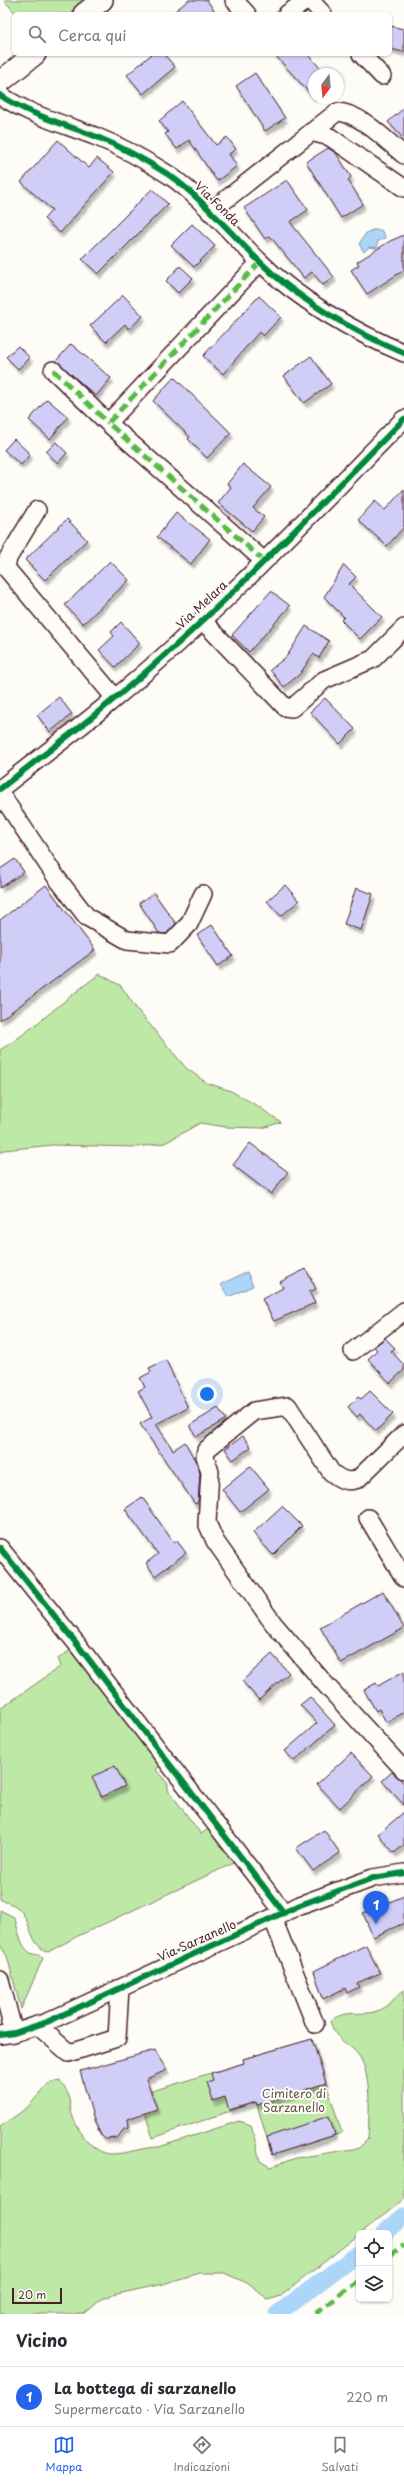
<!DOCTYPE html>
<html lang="it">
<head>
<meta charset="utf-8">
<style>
	body { margin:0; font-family:"Playpen Sans",sans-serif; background:#f2f2f3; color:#2b2b33 }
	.controls { position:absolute; right:12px; bottom:12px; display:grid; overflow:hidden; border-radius:6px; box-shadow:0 1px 3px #0004 }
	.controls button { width:36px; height:36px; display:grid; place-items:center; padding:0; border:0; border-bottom:1px solid #e1e1e2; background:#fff; color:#2b2b33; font:20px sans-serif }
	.compass { position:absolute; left:308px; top:68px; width:36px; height:36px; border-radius:50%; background:#fff; box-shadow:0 1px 3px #0004; rotate:195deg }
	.scale { position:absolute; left:12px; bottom:10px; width:50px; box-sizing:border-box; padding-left:4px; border:2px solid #4a1f2b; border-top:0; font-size:11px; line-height:14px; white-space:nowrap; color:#4a1f2b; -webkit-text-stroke:3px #fdfcf7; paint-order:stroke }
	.you { position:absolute; left:207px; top:1394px; width:14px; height:14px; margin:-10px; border:3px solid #fff; border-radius:50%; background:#1a73e8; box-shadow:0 0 0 6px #1a73e833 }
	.badge { display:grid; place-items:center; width:26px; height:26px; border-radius:50%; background:#2563eb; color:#fff; font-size:13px; font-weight:700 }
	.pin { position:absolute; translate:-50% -33px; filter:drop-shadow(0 1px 2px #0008) }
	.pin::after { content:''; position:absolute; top:21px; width:14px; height:12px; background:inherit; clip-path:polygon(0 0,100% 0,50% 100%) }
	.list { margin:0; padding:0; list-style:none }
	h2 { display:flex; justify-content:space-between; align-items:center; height:52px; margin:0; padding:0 16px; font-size:17px }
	h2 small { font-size:13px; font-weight:400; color:#7c7c81 }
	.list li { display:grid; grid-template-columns:26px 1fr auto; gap:12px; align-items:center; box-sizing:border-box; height:60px; padding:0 16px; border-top:1px solid #e1e1e2 }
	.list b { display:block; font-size:15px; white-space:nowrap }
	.list p { margin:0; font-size:13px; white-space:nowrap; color:#7c7c81 }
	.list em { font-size:13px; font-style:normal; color:#7c7c81 }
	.icon { flex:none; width:22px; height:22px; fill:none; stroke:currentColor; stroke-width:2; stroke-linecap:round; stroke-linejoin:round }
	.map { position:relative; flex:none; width:404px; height:2314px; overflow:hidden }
	.search { position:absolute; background:#fff; box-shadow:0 1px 3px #0004; left:12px; right:12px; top:12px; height:44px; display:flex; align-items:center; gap:10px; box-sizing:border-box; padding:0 14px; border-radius:6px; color:#7c7c81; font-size:15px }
	.sheet { height:112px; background:#fff }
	nav { display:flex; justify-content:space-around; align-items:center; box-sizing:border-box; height:56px; border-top:1px solid #e1e1e2; background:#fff; font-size:11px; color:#7c7c81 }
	nav a { display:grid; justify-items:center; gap:2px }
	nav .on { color:#2563eb }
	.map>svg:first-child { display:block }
</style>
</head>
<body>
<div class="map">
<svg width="404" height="2314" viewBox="0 0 404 2314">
	<defs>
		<filter id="shadow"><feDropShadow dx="2.5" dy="4.5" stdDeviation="1" flood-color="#0004"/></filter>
	</defs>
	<rect width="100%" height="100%" fill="#fdfcf7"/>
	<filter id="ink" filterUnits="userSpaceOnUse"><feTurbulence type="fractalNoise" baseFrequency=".025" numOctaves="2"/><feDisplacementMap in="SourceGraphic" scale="8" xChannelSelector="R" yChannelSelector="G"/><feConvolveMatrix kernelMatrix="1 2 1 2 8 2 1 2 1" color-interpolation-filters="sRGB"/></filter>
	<g filter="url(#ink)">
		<path fill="#bee8a5" stroke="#848468" d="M 4,0 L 85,0 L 68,14 L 16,14 Z
			M 100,974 L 121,986 L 136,1008 L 186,1068 L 207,1083 L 231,1091 L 256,1105 L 281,1122 L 263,1128 L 226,1127 L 200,1123 L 165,1143 L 137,1147 L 52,1145 L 4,1150 L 0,1153 L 0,1050 C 36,1028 65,998 100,974 Z
			M 74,1650 L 162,1764 L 156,1770 L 168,1784 L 168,1790 L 201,1834 L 213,1826 L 238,1861 L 76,1937 L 48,1952 C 30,1945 32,1925 21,1911 C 15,1903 7,1904 0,1899 L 0,1709 L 61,1666 L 58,1659 L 69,1651 Z
			M 0,1910 L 14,1917 C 19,1929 19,1944 29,1952 C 34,1956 39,1953 43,1958 L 21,2009 L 7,1956 L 0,1945 Z
			M 404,1990 L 404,2199 L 281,2296 L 269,2300 L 247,2283 L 224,2273 L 199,2273 L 163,2284 L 113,2295 L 102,2299 L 84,2314 L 0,2314 L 0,2127 L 28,2107 L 49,2083 L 60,2080 C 63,2086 68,2092 70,2099 C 71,2103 70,2107 71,2111 C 75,2127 92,2154 111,2154 C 127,2154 143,2147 159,2147 L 239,2121 L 251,2125 L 260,2161 L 270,2167 L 296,2158 L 359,2148 L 368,2139 C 369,2116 373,2068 355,2051 C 342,2039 336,2040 330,2021 C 348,2008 359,2017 377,2011 C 388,2007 395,1997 404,1990 Z
			M 312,2039 L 342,2133 L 272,2155 L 256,2102 L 153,2138 L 139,2095 L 244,2063 L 243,2059 Z"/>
		<path fill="#abd6f7" stroke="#848da5" d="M 372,230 L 381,230 L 386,238 L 378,241 L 377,248 L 369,247 L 364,252 L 359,244 L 366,233 Z
			M 247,1272 L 253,1286 L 228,1297 L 221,1284 Z"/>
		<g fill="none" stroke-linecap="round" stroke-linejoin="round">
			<path stroke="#abd6f7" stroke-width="17" d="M 384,2233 L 404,2216
				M 277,2314 L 359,2253"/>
		</g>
		<path fill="#d0cef7" stroke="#4a1f2b" filter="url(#shadow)" d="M 189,0 L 207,0 L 216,14 L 171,14 Z
			M 390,26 L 404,29 L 404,52 L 390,49 Z
			M 152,54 L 164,54 L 175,67 L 143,94 L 127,75 Z
			M 274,54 L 307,54 L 326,74 L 314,74 L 314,98 Z
			M 255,73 L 285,118 L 265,131 L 236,86 Z
			M 182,101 L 216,145 L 227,137 L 236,149 L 229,154 L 237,166 L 217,181 L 189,140 L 177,149 L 165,134 L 168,132 L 159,121 Z
			M 404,108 L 404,139 L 388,122 Z
			M 58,140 L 89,168 L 97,158 L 114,172 L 60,233 L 44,219 L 52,210 L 21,182 Z
			M 328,148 L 336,153 L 351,177 L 348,180 L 363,204 L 341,218 L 306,162 Z
			M 287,180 L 308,210 L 290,222 L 334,277 L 323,285 L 312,272 L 304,278 L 270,236 L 265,239 L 244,208 Z
			M 152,189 L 168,204 L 98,274 L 82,259 Z
			M 192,224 L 215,246 L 194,267 L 171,245 Z
			M 404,235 L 404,270 L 367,294 L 351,270 L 359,265 L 357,262 L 390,241 Z
			M 180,266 L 193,278 L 178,293 L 166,281 Z
			M 123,295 L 143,316 L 129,329 L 125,324 L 106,342 L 90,326 Z
			M 259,296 L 281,317 L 263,336 L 259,332 L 223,374 L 203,356 Z
			M 71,344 L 111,378 L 96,396 L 56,361 Z
			M 18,346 L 30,358 L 18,369 L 6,357 Z
			M 311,356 L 331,384 L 304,403 L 284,376 Z
			M 174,377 L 231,433 L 207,458 L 188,439 L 190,437 L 153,401 Z
			M 47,399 L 68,417 L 50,439 L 29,420 Z
			M 14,439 L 30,454 L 21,465 L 4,450 Z
			M 56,442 L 67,453 L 58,463 L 46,452 Z
			M 243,464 L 271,487 L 253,508 L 264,517 L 252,531 L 218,503 L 231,487 L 227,484 Z
			M 404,489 L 404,527 L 387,546 L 358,520 L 375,501 L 385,510 Z
			M 176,513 L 210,539 L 191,564 L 157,537 Z
			M 67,519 L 87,540 L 45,580 L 25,560 Z
			M 110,561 L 129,580 L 83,624 L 65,605 Z
			M 344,565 L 356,577 L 349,584 L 382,617 L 360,639 L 341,620 L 344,617 L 324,597 Z
			M 271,591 L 290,606 L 249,652 L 232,635 Z
			M 121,622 L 140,643 L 115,667 L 99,650 L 114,636 L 111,632 Z
			M 306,626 L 329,641 L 319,658 L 313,654 L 300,674 L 284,687 L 270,670 L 287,656 Z
			M 59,697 L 72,714 L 50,732 L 37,715 Z
			M 325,698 L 355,729 L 340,744 L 310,712 Z
			M 15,859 L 24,872 L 0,888 L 0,869 Z
			M 46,885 L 95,950 L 0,1020 L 0,920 Z
			M 285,885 L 299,901 L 281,916 L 267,901 Z
			M 356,888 L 373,894 L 361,930 L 344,924 Z
			M 154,893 L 176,924 L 166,934 L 159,933 L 139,903 Z
			M 212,925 L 233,956 L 218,966 L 197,935 Z
			M 250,1143 L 288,1172 L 271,1194 L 233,1165 Z
			M 306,1269 L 316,1289 L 309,1292 L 315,1303 L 274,1321 L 262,1299 L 283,1288 L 280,1282 Z
			M 385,1338 L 395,1348 L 391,1351 L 404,1365 L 404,1370 L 390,1383 L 368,1359 L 377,1350 L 374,1347 Z
			M 166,1360 L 188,1408 L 156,1424 L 173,1450 L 185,1442 L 197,1464 L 200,1473 L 198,1502 L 195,1504 L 140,1424 L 152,1417 L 138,1391 L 145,1387 L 140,1378 L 151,1372 L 149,1368 Z
			M 370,1391 L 393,1414 L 376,1431 L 360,1414 L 357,1417 L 348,1407 L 358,1397 L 361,1399 Z
			M 218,1408 L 226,1419 L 196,1437 L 190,1425 Z
			M 243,1436 L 251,1447 L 233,1460 L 225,1449 Z
			M 250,1466 L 269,1489 L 240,1512 L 222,1489 Z
			M 142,1497 L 174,1543 L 177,1541 L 186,1553 L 155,1576 L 146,1563 L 158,1554 L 125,1509 Z
			M 282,1506 L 302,1526 L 273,1555 L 253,1533 Z
			M 383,1591 L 404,1628 L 341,1663 L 320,1627 Z
			M 272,1654 L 289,1673 L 259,1700 L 242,1681 Z
			M 404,1671 L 404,1712 L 386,1722 L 379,1709 L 376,1711 L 364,1690 L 376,1683 L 378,1686 Z
			M 310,1697 L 335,1725 L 294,1761 L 285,1751 L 317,1723 L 300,1705 Z
			M 351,1753 L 373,1776 L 340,1808 L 317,1784 Z
			M 115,1766 L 125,1786 L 102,1797 L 92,1777 Z
			M 392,1772 L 404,1783 L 404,1805 L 382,1781 Z
			M 404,1812 L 404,1845 L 394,1853 L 378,1834 Z
			M 324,1830 L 340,1853 L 313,1871 L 296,1848 Z
			M 404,1896 L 404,1923 L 373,1937 L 363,1913 Z
			M 366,1945 L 380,1973 L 357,1983 L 359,1987 L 347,1993 L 345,1988 L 323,1999 L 314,1971 Z
			M 312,2039 L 326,2083 L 257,2105 L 256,2102 L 229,2110 L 225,2097 L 213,2101 L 207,2082 L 213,2080 L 211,2073 L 244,2063 L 243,2059 Z
			M 155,2050 L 167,2070 L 146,2079 L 157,2109 L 127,2119 L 128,2128 L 124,2129 L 117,2138 L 105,2139 L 101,2135 L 94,2120 L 80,2071 Z
			M 329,2116 L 335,2135 L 272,2155 L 267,2137 Z"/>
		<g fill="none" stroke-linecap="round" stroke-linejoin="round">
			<defs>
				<path id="minor" d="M 234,0 L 247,14
					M 310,0 L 323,14
					M 287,14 L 307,0
					M 361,54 L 382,76
					M 0,95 C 29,115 64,124 97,137 C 122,147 147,161 169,175 C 201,197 231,234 259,261 C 297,299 354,332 404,353
					M 311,132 L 330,137 L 404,188
					M 210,212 L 337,112 C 361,113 385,140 404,155
					M 260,262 L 108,423 L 264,561
					M 53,370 L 108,423
					M 37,510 L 8,558 L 6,568 L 115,698
					M 202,620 L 285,707 L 292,708 L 324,680 L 373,659 L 404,628
					M 0,789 C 38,759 77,730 114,699 C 218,613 310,515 404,419
					M 0,793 L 56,877 L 87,917 L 127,940 L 170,944 L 189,924 L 203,894
					M 353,1351 L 404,1311
					M 404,1434 L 358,1479 C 347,1483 341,1480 331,1472 L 288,1406 L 254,1411 L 206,1450 L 205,1456 L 210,1472 L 207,1523 L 215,1541 L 273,1623 L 325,1684 L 404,1770
					M 368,1518 L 404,1578
					M 0,1548 L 77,1644 L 284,1913
					M 273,1919 L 315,2024
					M 0,1980 L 14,2033
					M 37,2025 L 69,2053 L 117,2038 L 120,1988
					M 0,2035 L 14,2033 L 47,2022 L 300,1905 L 373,1878 L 404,1873"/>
				<path id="major" d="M 84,14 L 102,0
					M 0,82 L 35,54"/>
			</defs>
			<use href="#minor" stroke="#4a1f2b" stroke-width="20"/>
			<use href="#major" stroke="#4a1f2b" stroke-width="24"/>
			<use href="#minor" stroke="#fdfcf7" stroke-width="17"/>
			<use href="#major" stroke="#fdfcf7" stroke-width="21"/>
			<path stroke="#58b947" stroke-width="5" stroke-dasharray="10 5" stroke-linecap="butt" d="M 260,262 L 108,423 L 264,561
				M 53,370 L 108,423
				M 389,2256 L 404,2245
				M 315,2314 L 359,2280"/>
			<defs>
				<path id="cycleway" d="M 0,95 C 29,115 64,124 97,137 C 122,147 147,161 169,175 C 201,197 231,234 259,261 C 297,299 354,332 404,353
					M 0,789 C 38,759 77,730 114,699 C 218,613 310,515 404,419
					M 0,1548 L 77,1644 L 284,1913
					M 0,2035 L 14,2033 L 47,2022 L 300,1905 L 373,1878 L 404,1873"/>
			</defs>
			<use href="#cycleway" stroke="#fdfcf7" stroke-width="8"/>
			<use href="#cycleway" stroke="#00873e" stroke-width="6"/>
		</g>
	</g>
	<g text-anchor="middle" stroke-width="4" stroke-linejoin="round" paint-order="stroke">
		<g font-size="12" fill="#4a1f2b" stroke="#fdfcf7">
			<text transform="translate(217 204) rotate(44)" y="4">Via Fonda</text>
			<text transform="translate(202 605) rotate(-43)" y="4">Via Melara</text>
			<text transform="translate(197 1941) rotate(-24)" y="4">Via Sarzanello</text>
		</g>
		<g font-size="12" fill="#67514a" stroke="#fdfcf7">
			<text x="294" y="2098">Cimitero di<tspan x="294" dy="14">Sarzanello</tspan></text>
		</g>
	</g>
</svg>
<div class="controls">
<button><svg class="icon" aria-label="locate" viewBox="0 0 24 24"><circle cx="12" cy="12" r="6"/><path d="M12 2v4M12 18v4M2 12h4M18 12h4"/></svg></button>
<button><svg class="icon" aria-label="layers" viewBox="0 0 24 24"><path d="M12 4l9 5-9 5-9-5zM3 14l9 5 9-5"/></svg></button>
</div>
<svg class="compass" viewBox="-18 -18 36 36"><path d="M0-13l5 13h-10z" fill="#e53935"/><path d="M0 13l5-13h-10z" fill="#7c7c81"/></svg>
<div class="scale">20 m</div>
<div class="you"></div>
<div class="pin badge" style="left:376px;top:1924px">1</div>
<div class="search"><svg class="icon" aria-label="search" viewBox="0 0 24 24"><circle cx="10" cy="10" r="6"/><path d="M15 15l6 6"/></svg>Cerca qui</div>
</div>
<section class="sheet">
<h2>Vicino<small></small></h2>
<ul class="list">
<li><span class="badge">1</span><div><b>La bottega di sarzanello</b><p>Supermercato · Via Sarzanello</p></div><em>220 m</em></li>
</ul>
</section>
<nav>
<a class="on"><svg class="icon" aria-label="map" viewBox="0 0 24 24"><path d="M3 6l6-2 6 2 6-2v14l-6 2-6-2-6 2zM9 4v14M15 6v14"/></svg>Mappa</a>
<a><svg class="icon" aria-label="directions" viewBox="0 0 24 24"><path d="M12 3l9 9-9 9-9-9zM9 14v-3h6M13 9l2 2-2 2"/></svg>Indicazioni</a>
<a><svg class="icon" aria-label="saved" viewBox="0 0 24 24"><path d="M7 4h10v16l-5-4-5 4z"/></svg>Salvati</a>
</nav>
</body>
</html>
